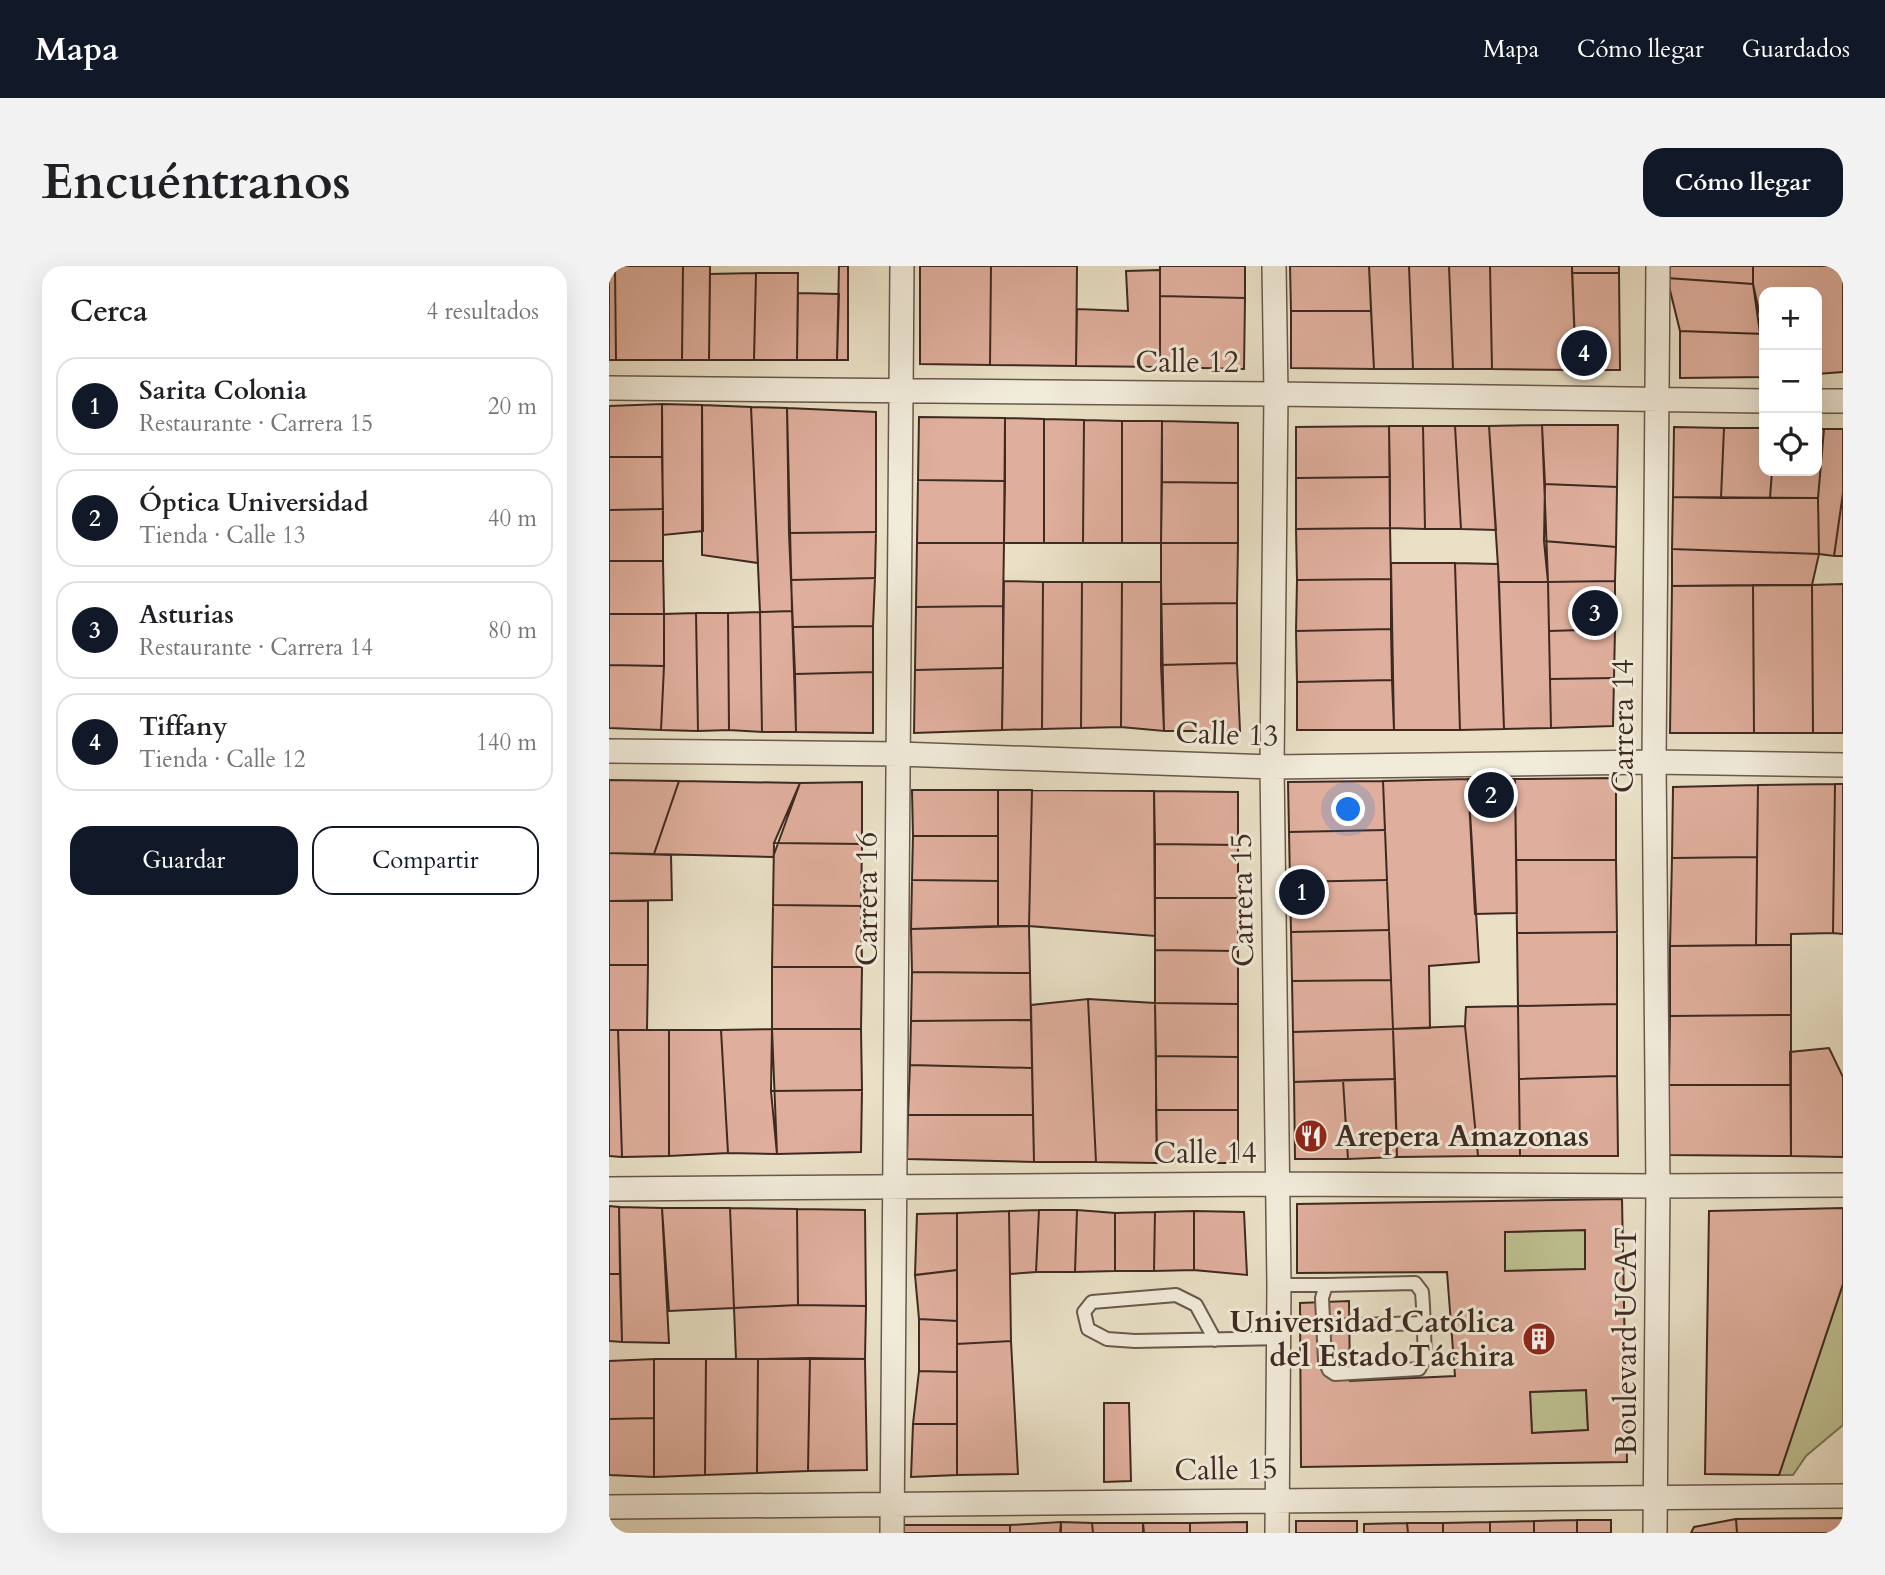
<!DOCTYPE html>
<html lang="es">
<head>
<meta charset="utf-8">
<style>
	body { margin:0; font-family:Cardo,serif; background:#f2f2f2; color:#202124 }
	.controls { position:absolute; right:21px; top:21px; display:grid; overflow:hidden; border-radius:14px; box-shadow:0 7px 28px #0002 }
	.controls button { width:63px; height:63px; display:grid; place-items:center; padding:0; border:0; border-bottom:2px solid #e0e0e0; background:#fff; color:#202124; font:35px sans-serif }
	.you { position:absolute; left:740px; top:544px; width:24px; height:24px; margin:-18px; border:5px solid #fff; border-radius:50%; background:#1a73e8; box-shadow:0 0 0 10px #1a73e833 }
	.badge { display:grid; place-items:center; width:46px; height:46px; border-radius:50%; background:#111827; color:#fff; font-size:23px; font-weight:700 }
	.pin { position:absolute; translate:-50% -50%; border:4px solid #fff; box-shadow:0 2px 7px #0006 }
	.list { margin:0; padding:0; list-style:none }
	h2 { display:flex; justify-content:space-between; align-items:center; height:91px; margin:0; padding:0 28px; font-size:30px }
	h2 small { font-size:23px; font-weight:400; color:#757577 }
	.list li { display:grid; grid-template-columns:46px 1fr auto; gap:21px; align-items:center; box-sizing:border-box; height:98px; margin:0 14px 14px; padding:0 14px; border:2px solid #e0e0e0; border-radius:21px }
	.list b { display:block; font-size:26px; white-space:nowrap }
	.list p { margin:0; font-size:23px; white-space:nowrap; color:#757577 }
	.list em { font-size:23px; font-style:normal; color:#757577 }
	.actions { display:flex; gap:14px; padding:21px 28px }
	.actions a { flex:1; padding:16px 0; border:2px solid #111827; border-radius:21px; text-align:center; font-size:24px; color:#111827 }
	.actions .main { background:#111827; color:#fff }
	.icon { flex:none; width:38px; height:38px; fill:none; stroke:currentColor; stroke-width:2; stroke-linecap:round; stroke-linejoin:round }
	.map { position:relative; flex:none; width:1234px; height:1267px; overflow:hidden; border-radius:21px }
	header { display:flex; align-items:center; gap:42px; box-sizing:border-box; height:98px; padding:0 35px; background:#111827; color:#fff }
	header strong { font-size:33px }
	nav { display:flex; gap:38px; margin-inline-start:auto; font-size:24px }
	.intro { display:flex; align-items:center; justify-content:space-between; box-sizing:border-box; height:168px; padding:0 42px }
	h1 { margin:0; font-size:49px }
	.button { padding:18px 32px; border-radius:21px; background:#111827; color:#fff; font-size:24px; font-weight:700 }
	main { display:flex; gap:42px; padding:0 42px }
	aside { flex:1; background:#fff; border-radius:21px; box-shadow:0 7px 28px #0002 }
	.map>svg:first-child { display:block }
</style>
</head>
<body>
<header>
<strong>Mapa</strong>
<nav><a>Mapa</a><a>Cómo llegar</a><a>Guardados</a></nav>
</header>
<div class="intro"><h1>Encuéntranos</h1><a class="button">Cómo llegar</a></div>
<main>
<aside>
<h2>Cerca<small>4 resultados</small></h2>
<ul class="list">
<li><span class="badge">1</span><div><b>Sarita Colonia</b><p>Restaurante · Carrera 15</p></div><em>20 m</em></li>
<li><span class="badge">2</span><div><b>Óptica Universidad</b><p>Tienda · Calle 13</p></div><em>40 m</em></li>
<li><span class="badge">3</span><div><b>Asturias</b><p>Restaurante · Carrera 14</p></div><em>80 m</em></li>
<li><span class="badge">4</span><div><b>Tiffany</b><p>Tienda · Calle 12</p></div><em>140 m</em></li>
</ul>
<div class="actions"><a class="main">Guardar</a><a>Compartir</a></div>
</aside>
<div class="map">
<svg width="1234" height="1267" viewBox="0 0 1234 1267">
	<rect width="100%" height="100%" fill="#e9e0c6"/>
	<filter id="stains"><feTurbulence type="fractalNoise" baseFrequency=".00286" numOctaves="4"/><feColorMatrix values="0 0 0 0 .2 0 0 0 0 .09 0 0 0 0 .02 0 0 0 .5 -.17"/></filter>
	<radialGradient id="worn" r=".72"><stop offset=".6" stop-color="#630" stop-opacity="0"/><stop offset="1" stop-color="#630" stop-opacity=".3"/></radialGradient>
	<path fill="#bec090" stroke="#7e7559" stroke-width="2" d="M 976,964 L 976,1003 L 896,1005 L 896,966 Z
		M 1234,1018 L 1234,1159 L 1197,1190 L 1184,1209 L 1170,1209 Z
		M 977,1124 L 979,1164 L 923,1167 L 921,1126 Z"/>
	<path fill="#dfae9c" stroke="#3e2a22" stroke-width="2" fill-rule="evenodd" d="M 0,0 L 6,0 L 7,94 L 0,94 Z
		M 6,0 L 74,0 L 73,94 L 7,94 Z
		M 74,0 L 101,0 L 100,94 L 73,94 Z
		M 230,0 L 239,0 L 239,94 L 228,94 Z
		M 311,0 L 382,0 L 381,99 L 311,98 Z
		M 382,0 L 468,0 L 467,100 L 381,99 Z
		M 551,0 L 636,0 L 636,32 L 551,30 Z
		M 681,0 L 760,0 L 762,45 L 682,45 Z
		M 760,0 L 800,0 L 804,103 L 765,103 Z
		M 800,0 L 840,0 L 844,103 L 804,103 Z
		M 840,0 L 881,0 L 883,103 L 844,103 Z
		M 881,0 L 963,0 L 967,104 L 883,103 Z
		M 963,0 L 1010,0 L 1010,7 L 963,7 Z
		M 1058,0 L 1144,0 L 1144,18 L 1058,12 Z
		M 1144,0 L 1234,0 L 1234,106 L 1208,108 L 1208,26 L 1155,26 L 1155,95 L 1144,18 Z
		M 551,4 L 551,101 L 467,100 L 468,43 L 519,45 L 517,5 Z
		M 147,7 L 145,94 L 100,94 L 101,8 Z
		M 147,7 L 189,7 L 188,94 L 145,94 Z
		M 963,7 L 1010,7 L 1011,104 L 967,104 Z
		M 1058,12 L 1144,18 L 1155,68 L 1071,65 Z
		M 189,27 L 230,28 L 228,94 L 188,94 Z
		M 551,30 L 636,32 L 635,103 L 551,101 Z
		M 682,45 L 762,45 L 765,103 L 682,102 Z
		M 1071,65 L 1155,68 L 1155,111 L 1071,112 Z
		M 53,138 L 93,139 L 94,265 L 54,269 Z
		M 53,138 L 53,191 L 0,191 L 0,140 Z
		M 93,139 L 142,141 L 149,297 L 93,289 Z
		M 142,141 L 178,142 L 183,345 L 151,346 Z
		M 178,142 L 267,146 L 267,266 L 180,267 Z
		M 310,151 L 396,152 L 396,215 L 309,214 Z
		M 396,152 L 435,153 L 435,277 L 395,277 Z
		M 435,153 L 475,154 L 474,277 L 435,277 Z
		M 475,154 L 513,155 L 513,277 L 474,277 Z
		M 513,155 L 553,155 L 552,277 L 513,277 Z
		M 553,155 L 629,157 L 629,217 L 553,216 Z
		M 933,159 L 1009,159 L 1008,221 L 936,218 Z
		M 933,159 L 939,316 L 890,316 L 880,160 Z
		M 780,160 L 781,211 L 687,212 L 687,161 Z
		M 780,160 L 814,160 L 816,263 L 781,262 Z
		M 814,160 L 846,160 L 852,263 L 816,263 Z
		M 846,160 L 880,160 L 887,264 L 852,263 Z
		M 1065,161 L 1115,162 L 1112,232 L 1064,231 Z
		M 1115,162 L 1155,162 L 1155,205 L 1163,205 L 1161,232 L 1112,232 Z
		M 1208,163 L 1215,163 L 1209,232 L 1161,232 L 1163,205 L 1208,205 Z
		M 1215,163 L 1234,163 L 1234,227 L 1225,290 L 1210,288 L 1209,232 Z
		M 0,191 L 53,191 L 54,243 L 0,244 Z
		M 781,211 L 781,262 L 687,263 L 687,212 Z
		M 309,214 L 396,215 L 395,277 L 308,277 Z
		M 553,216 L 629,217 L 629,277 L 552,277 Z
		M 936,218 L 1008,221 L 1007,281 L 935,275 Z
		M 1234,227 L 1234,290 L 1225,290 Z
		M 1064,231 L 1209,232 L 1210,288 L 1063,283 Z
		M 54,243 L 54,295 L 0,295 L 0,244 Z
		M 781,262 L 782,313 L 688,314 L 687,263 Z
		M 267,266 L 266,312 L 182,314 L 180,267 Z
		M 935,275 L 1007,281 L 1006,315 L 939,316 Z
		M 308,277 L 395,277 L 394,340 L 307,341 Z
		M 552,277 L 629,277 L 628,337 L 552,338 Z
		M 1063,283 L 1210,288 L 1203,319 L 1063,320 Z
		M 0,295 L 54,295 L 55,348 L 0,348 Z
		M 782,297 L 846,297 L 851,464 L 785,464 Z
		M 846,297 L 889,298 L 895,463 L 851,464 Z
		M 266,312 L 264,360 L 184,361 L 182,314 Z
		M 782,313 L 782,363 L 687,365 L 688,314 Z
		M 395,315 L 434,316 L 433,463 L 393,464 Z
		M 1006,315 L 1006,363 L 940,365 L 939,316 Z
		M 434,316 L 473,316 L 472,462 L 433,463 Z
		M 473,316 L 513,316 L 512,461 L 472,462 Z
		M 513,316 L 552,316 L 555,465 L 512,461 Z
		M 890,316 L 939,316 L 942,462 L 895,463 Z
		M 1234,318 L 1234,467 L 1204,467 L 1203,319 Z
		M 1144,319 L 1203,319 L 1204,467 L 1145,467 Z
		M 1144,319 L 1145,467 L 1061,467 L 1063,320 Z
		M 628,337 L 628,397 L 552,399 L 552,338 Z
		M 394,340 L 394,402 L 306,404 L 307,341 Z
		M 183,345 L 187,466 L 153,466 L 151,346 Z
		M 151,346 L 153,466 L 120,464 L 119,347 Z
		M 87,347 L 119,347 L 120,464 L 89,465 Z
		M 87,347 L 89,465 L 52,464 L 55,400 L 55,348 Z
		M 0,348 L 55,348 L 55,400 L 0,399 Z
		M 264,360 L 264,406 L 186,408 L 184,361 Z
		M 782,363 L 783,414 L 688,416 L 687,365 Z
		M 1006,363 L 1005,412 L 941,413 L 940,365 Z
		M 628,397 L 631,465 L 555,465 L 552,399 Z
		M 0,399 L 55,400 L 52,464 L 0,462 Z
		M 394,402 L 393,464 L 305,467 L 306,404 Z
		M 264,406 L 264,467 L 187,466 L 186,408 Z
		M 1005,412 L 1004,460 L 942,462 L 941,413 Z
		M 783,414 L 785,464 L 688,464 L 688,416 Z
		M 1007,512 L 1007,594 L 907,594 L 906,513 Z
		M 859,513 L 906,513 L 908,647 L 866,648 Z
		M 859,513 L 870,696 L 820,700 L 821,762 L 784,763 L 774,515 Z
		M 0,514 L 70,515 L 45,588 L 0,587 Z
		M 70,515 L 191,517 L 164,591 L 45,588 Z
		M 774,515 L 776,564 L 680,566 L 679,516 Z
		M 253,516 L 253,578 L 165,577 L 191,517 Z
		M 1226,518 L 1234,518 L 1234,668 L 1224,667 Z
		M 1226,518 L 1224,667 L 1182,668 L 1182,679 L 1147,679 L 1149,519 Z
		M 1149,519 L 1148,591 L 1063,592 L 1064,521 Z
		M 303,524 L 389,524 L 389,570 L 304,570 Z
		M 389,524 L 423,524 L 420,660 L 389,660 Z
		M 423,524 L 545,525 L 546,670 L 420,660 Z
		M 545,525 L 629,526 L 629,579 L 546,578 Z
		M 776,564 L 778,614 L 681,616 L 680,566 Z
		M 304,570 L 389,570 L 389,615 L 303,614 Z
		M 165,577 L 253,578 L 252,640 L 164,639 Z
		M 546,578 L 629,579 L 629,632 L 546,632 Z
		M 0,587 L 62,589 L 63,634 L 0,635 Z
		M 1148,591 L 1147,679 L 1061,680 L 1063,592 Z
		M 907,594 L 1007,594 L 1008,666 L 908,667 Z
		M 303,614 L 389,615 L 389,660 L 302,663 Z
		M 778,614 L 780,664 L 682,666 L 681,616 Z
		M 546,632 L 629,632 L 629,685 L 546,684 Z
		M 0,635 L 39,635 L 39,699 L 0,699 Z
		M 164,639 L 252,640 L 253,701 L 163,701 Z
		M 420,660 L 421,707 L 303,706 L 302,663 Z
		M 780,664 L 782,714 L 683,715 L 682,666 Z
		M 1008,666 L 1008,738 L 909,740 L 908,667 Z
		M 1182,679 L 1182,749 L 1061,750 L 1061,680 Z
		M 546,684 L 629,685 L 629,738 L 546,737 Z
		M 0,699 L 39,699 L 38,764 L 0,764 Z
		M 163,701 L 253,701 L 252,763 L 163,763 Z
		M 303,706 L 421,707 L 422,754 L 302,755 Z
		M 782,714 L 784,763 L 684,766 L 683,715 Z
		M 479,733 L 546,737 L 548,897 L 487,896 Z
		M 479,733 L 487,896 L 425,896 L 422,739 Z
		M 546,737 L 629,738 L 629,791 L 547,790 Z
		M 1008,738 L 1008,810 L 910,813 L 909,740 Z
		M 909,740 L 911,890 L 869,890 L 856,760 L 857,741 Z
		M 1182,749 L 1182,819 L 1060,819 L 1061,750 Z
		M 422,754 L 423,802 L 301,799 L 302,755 Z
		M 856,760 L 869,890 L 788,891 L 784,763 Z
		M 163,763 L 252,763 L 253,824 L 162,825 Z
		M 163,763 L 168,888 L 119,887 L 112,764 Z
		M 784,763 L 786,813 L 685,816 L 684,766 Z
		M 0,764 L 9,764 L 13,891 L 0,890 Z
		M 9,764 L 60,764 L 60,890 L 13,891 Z
		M 60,764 L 112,764 L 119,887 L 60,890 Z
		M 1220,782 L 1234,811 L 1234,891 L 1182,890 L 1181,786 Z
		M 547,790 L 629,791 L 629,844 L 547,844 Z
		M 301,799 L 423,802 L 424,849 L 299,849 Z
		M 1008,810 L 1009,890 L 911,890 L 910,813 Z
		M 786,813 L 788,891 L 739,893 L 734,814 Z
		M 734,814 L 739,893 L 686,893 L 685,816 Z
		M 1060,819 L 1182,819 L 1182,890 L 1059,889 Z
		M 253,824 L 252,886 L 168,888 L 162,825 Z
		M 547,844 L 629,844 L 629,897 L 548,897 Z
		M 299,849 L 424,849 L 425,896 L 298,893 Z
		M 1013,933 L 1018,1196 L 692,1201 L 691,1037 L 740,1035 L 741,1115 L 846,1110 L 838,1006 L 688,1007 L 688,938 ZM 976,964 L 976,1003 L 896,1005 L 896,966 ZM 977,1124 L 979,1164 L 923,1167 L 921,1126 Z
		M 0,940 L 10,941 L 11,1008 L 0,1008 Z
		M 10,941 L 53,942 L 60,1077 L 13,1076 Z
		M 53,942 L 121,942 L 125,1042 L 60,1045 Z
		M 121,942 L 188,943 L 189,1039 L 125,1042 Z
		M 1234,942 L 1234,1018 L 1170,1209 L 1096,1208 L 1100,945 Z
		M 188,943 L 256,944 L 257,1040 L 189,1039 Z
		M 430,944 L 468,944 L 466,1006 L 427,1006 Z
		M 430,944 L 427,1006 L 401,1008 L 400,945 Z
		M 468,944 L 506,947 L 506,1005 L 466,1006 Z
		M 400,945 L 402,1075 L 348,1078 L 348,947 Z
		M 585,945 L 635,946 L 638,1009 L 585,1004 Z
		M 585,945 L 585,1004 L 545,1005 L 546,946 Z
		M 546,946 L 545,1005 L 506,1005 L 506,947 Z
		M 348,947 L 348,1004 L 306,1009 L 308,948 Z
		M 348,1004 L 348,1055 L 310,1053 L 306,1009 Z
		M 0,1008 L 11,1008 L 13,1076 L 0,1075 Z
		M 189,1039 L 257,1040 L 256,1093 L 127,1093 L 125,1042 Z
		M 310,1053 L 348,1055 L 348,1106 L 310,1105 Z
		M 402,1075 L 409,1208 L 348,1209 L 348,1078 Z
		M 201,1092 L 256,1093 L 258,1204 L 199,1205 Z
		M 201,1092 L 199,1205 L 148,1207 L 149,1093 Z
		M 45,1093 L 97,1093 L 96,1209 L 45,1211 Z
		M 45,1093 L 45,1152 L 0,1153 L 0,1095 Z
		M 97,1093 L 149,1093 L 148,1207 L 96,1209 Z
		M 310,1105 L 348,1106 L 348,1158 L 304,1158 Z
		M 495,1137 L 520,1137 L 522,1215 L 495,1216 Z
		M 45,1152 L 45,1211 L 0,1209 L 0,1153 Z
		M 304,1158 L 348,1158 L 348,1209 L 302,1211 Z
		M 1234,1252 L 1234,1267 L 1128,1267 L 1127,1253 Z
		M 1127,1253 L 1128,1267 L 1082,1267 L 1085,1261 Z
		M 968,1254 L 1002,1254 L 1002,1267 L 968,1267 Z
		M 968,1254 L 968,1267 L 925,1267 L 925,1255 Z
		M 687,1255 L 748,1255 L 748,1267 L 687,1267 Z
		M 925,1255 L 925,1267 L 881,1267 L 881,1256 Z
		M 452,1256 L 452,1267 L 401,1267 L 401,1259 Z
		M 452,1256 L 483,1257 L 484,1267 L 451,1267 Z
		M 638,1256 L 638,1267 L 581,1267 L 581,1257 Z
		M 881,1256 L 881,1267 L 834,1267 L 834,1257 Z
		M 483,1257 L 534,1257 L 535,1267 L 484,1267 Z
		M 534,1257 L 581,1257 L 581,1267 L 534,1267 Z
		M 798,1257 L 799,1267 L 755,1267 L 755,1258 Z
		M 798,1257 L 834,1257 L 834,1267 L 799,1267 Z
		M 292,1259 L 401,1259 L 401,1267 L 292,1267 Z"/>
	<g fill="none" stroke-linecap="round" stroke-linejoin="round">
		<defs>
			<path id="lane" d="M 806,1017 L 813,1026 L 814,1040 L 816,1092 L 810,1103 L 726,1108 L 720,1104 L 716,1095 L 713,1032 L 717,1019 Z
				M 670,1019 L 717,1019
				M 715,1060 L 815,1057
				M 606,1074 L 587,1039 L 567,1029 L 483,1036 L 475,1046 L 479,1063 L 498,1073 L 526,1075 L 670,1072"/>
			<path id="street" d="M 665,0 L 667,128 L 663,501 L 670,1019 L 668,1267
				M 0,122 L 667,128 L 1155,135
				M 1208,135 L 1234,135
				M 0,485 L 290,488 L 663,501 L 1045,496 L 1234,499
				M 0,923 L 668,918 L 1049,920 L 1234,919
				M 0,1241 L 1234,1230
				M 283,1267 L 293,0
				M 1046,1267 L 1049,920 L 1045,496 L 1049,0"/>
		</defs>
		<use href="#lane" stroke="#69584b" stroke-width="16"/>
		<use href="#street" stroke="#69584b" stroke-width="26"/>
		<use href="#lane" stroke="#f1ebda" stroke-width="12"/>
		<use href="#street" stroke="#f1ebda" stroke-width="23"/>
	</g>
	<defs>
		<symbol id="restaurant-disc" viewBox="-11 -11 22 22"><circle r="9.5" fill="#8f2418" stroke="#f1ebda"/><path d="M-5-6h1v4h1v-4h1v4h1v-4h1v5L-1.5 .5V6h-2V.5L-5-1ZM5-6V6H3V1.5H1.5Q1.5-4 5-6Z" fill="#fff"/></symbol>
		<symbol id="building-disc" viewBox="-11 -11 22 22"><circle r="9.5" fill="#8f2418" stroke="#f1ebda"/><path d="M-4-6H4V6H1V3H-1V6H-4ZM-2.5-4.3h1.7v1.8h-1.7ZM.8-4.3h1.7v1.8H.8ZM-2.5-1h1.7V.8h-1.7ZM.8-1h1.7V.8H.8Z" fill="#fff"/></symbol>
	</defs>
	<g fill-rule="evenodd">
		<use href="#restaurant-disc" x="683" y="851" width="38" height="38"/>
		<use href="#building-disc" x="911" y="1054" width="38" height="38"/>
	</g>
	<g text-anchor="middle" stroke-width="6" stroke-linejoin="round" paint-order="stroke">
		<g font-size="30" fill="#3e2a22" stroke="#f1ebda">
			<text x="578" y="106">Calle 12</text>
			<text transform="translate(1014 460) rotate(-90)" y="10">Carrera 14</text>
			<text transform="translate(618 468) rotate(2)" y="10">Calle 13</text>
			<text transform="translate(258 633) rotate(-90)" y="10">Carrera 16</text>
			<text transform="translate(633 634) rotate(-91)" y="10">Carrera 15</text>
			<text x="596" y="897">Calle 14</text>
			<text transform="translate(1017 1075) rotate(-90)" y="10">Boulevard UCAT</text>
			<text transform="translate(617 1203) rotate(-1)" y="10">Calle 15</text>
		</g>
		<g font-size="30" font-weight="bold" fill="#3e2a22" stroke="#f1ebda" text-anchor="start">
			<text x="726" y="880">Arepera Amazonas</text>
			<text x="906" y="1066" text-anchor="end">Universidad Católica<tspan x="906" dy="34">del EstadoTáchira</tspan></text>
		</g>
	</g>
	<rect width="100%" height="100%" filter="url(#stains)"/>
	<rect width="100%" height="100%" fill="url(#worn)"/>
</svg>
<div class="controls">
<button>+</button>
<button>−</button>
<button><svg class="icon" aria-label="locate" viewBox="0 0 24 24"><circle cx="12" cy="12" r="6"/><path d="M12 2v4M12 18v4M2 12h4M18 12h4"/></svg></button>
</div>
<div class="you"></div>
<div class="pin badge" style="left:693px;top:626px">1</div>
<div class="pin badge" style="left:882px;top:529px">2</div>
<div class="pin badge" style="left:986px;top:347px">3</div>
<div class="pin badge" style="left:975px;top:87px">4</div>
</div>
</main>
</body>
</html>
